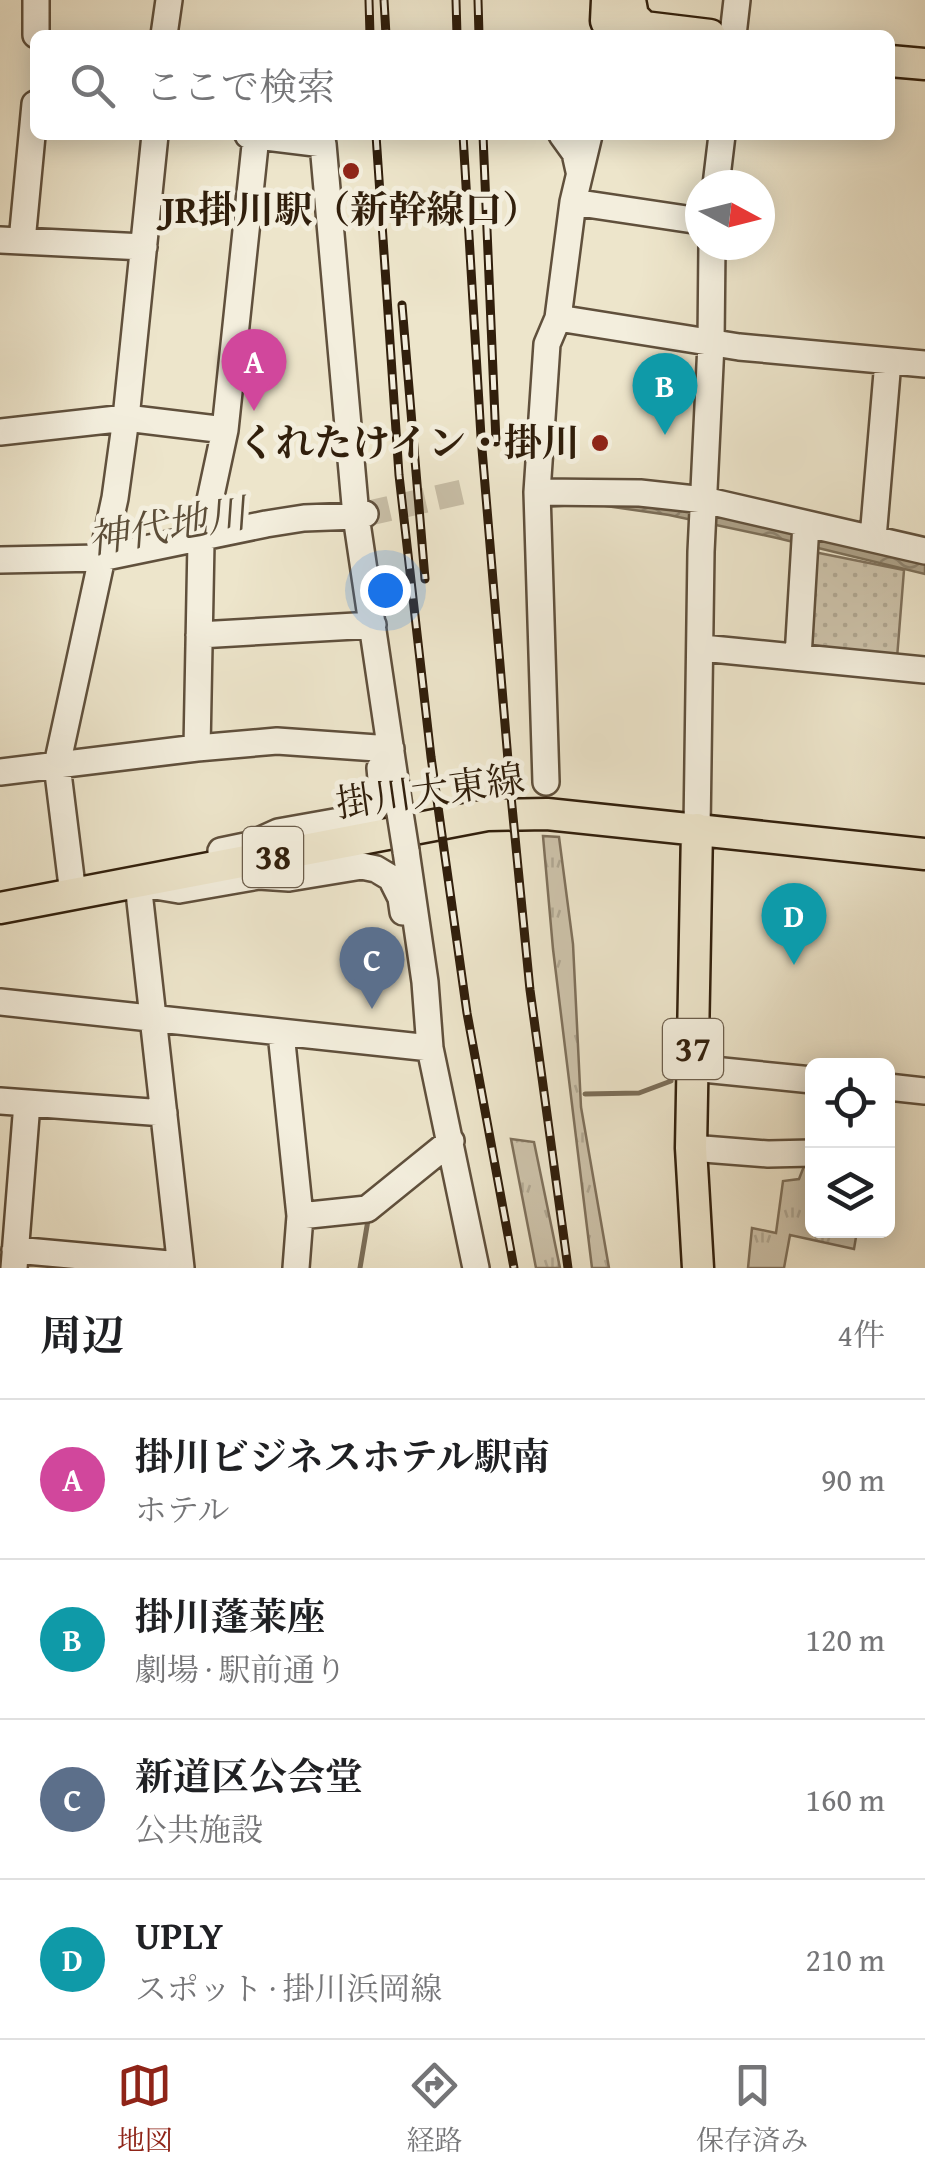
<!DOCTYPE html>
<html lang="ja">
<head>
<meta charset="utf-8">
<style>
	body { margin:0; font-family:"Gentium Book Plus","Noto Serif JP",serif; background:#f6f6f6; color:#202124 }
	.controls { position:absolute; right:30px; bottom:30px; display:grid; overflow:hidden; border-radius:15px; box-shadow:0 5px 25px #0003 }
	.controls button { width:90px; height:90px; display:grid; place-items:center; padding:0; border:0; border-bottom:2px solid #e0e0e0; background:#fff; color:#202124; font:50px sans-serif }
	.compass { position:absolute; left:685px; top:170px; width:90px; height:90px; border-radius:50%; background:#fff; box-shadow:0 5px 25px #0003; rotate:97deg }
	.you { position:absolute; left:385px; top:590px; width:35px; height:35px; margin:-25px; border:8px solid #fff; border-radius:50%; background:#1a73e8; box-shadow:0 0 0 15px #1a73e833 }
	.badge { display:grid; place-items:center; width:65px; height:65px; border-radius:50%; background:#8f2418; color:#fff; font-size:32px; font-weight:700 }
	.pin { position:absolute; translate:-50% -82px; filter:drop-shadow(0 2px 5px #0008) }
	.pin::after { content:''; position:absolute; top:52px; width:35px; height:30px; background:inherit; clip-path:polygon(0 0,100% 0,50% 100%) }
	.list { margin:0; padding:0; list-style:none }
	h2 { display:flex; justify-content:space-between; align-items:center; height:130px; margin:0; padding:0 40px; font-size:42px }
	h2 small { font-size:32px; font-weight:400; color:#757577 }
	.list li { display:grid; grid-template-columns:65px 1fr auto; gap:30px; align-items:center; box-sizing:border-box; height:160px; padding:0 40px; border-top:2px solid #e0e0e0 }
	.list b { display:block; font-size:38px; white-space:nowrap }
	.list p { margin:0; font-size:32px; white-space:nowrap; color:#757577 }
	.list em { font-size:32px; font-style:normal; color:#757577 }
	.icon { flex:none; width:55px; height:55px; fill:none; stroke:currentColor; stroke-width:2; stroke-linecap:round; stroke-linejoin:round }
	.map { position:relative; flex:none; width:925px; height:1268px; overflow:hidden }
	.search { position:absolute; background:#fff; box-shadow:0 5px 25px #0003; left:30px; right:30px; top:30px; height:110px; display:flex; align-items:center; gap:25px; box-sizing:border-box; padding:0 35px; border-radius:15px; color:#757577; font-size:38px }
	.sheet { height:770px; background:#fff }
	nav { display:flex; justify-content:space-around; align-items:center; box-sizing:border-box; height:140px; border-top:2px solid #e0e0e0; background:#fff; font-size:28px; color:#757577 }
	nav a { display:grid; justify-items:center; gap:5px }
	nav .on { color:#8f2418 }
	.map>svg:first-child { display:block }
</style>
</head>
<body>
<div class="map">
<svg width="925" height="1268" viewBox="0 0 925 1268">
	<defs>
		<pattern id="grass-tufts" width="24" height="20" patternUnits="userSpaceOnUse" patternTransform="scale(2.5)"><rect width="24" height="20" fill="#cdc3ab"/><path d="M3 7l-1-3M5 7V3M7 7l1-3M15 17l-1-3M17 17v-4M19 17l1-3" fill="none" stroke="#b0a792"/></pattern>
		<pattern id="park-dots" width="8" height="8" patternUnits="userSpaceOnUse" patternTransform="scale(2.5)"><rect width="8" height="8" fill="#cdc3ab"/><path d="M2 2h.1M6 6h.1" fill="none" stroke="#b0a792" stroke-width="1.8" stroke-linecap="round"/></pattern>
		<pattern id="water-waves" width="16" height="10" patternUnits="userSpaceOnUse" patternTransform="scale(2.5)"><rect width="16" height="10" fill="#ada28a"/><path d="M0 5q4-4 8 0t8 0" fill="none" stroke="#8d836f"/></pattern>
	</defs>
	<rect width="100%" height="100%" fill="#ede5cb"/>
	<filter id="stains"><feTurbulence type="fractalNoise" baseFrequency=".002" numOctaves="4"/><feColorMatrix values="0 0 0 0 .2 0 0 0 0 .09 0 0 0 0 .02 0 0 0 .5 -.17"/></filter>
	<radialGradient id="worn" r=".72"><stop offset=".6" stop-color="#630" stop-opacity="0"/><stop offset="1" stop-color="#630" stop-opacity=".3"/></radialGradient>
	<path fill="url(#grass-tufts)" stroke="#7f715c" stroke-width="2.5" d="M 543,836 L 559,837 L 573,944 L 581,1107 L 609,1268 L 592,1268 L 553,949 Z
		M 511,1139 L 534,1142 L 560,1268 L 536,1268 Z
		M 808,1156 L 812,1156 L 812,1230 L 857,1231 L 854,1249 L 790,1235 L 784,1268 L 748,1268 L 752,1228 L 776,1233 L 783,1181 L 799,1179 Z"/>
	<path fill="url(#park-dots)" stroke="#7f715c" stroke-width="2.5" d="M 809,551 L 904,570 L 897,658 L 806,646 Z"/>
	<path fill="url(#water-waves)" stroke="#7b6e58" stroke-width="2.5" d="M 545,497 L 671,504 L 925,561 L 925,574 L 777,538 L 669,515 L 592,504 L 546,507 Z"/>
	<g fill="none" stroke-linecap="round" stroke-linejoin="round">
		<path stroke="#7b6e58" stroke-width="5" d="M 585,1094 L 639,1093 L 671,1081
			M 360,1268 L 368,1220"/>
		<path stroke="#c7bda5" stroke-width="25" stroke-dasharray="25 12" stroke-linecap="butt" d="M 365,514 L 462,492"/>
		<defs>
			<path id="minor" d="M 36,0 L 36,35
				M 164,35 L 169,0
				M 733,35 L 737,0
				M 248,135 L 323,144 L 356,516 L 400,813
				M 562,135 L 575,153 L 579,171
				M 716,185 L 722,135
				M 573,202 L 700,221
				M 0,240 L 144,247
				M 22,241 L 35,104
				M 558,318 L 739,347 L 925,364
				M 0,432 L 126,418 L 225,430
				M 537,492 L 640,493 L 704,500 L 925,551
				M 873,538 L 888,361
				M 0,560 L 101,558 L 266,524 L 304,518 L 356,516 L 365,514
				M 199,635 L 373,625
				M 702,648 L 925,670
				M 798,657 L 806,524
				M 197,748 L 201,542 L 225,430 L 256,136
				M 0,772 L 197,748 L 277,741 L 391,749
				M 546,782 L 537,492 L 547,344 L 558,318 L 573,202 L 589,135
				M 697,829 L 701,552 L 711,344 L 712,245
				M 221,851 L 250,845 L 278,832 L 368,816 C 384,802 382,787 380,768
				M 406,851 L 425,982 L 430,1048 L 476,1268
				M 138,883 L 181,1268
				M 143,884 L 179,890 L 259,876 L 289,878 L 362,866 L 376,869 L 391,878 L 401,898 L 403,912
				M 73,894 L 57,765 L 115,498 L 126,418 L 155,135
				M 0,1002 L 430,1048
				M 281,1033 L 300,1216 L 296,1268
				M 693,1068 L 812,1080
				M 888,1087 L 925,1091
				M 0,1101 L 164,1113
				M 691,1148 L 768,1154 L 812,1153
				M 300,1216 L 367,1209 L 451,1141
				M 15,1250 L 180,1265
				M 14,1268 L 27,1103"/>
			<path id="major" d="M 607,0 L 606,21 L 613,35
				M 630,0 L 633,16 L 644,27 L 710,35
				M 890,61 L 925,64
				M 697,829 L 691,1148 L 698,1268
				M 0,908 L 487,815 L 547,814 L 925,854"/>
		</defs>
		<use href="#minor" stroke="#60503c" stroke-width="30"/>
		<use href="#major" stroke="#311f0c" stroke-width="35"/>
		<use href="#minor" stroke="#f3eedd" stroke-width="25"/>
		<use href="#major" stroke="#ede5cb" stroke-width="30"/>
		<defs>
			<path id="rail" d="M 369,0 L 370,35
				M 384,0 L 386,35
				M 456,0 L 457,35
				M 478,0 L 479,35
				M 376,135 L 399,475 L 431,757 L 467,1013 L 514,1268
				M 463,135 L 481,437 L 511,796 L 530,990 L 568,1268
				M 483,135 L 496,442
				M 402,305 L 425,579"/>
		</defs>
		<use href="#rail" stroke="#311f0c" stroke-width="9"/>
		<use href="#rail" stroke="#f3eedd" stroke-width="5" stroke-dasharray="15" stroke-linecap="butt"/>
		<defs>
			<path id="minor-bridge" d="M 400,813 L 406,851"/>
		</defs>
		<use href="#minor-bridge" stroke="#60503c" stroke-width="30" stroke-linecap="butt"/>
		<use href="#minor-bridge" stroke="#f3eedd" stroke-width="25"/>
	</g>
	<g fill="#8f2418" stroke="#f3eedd" stroke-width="4">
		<circle cx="351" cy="171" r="10"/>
		<circle cx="600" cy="443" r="10"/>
	</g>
	<g text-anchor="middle" stroke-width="10" stroke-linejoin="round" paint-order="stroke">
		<g fill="#f3eedd" stroke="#6b5d4b" stroke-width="2.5">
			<rect x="243" y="827" width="60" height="60" rx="8"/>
			<rect x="663" y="1019" width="60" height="60" rx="8"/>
		</g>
		<g font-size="35" font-weight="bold" fill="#311f0c">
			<text x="273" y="869">38</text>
			<text x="693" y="1061">37</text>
		</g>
		<g font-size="38" font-weight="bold" fill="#311f0c" stroke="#f3eedd">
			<text x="351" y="223">JR掛川駅（新幹線口）</text>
			<text x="580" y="456" text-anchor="end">くれたけイン・掛川</text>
		</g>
		<g font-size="38" fill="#311f0c" stroke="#f3eedd">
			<text transform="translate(430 791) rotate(-8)" y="13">掛川大東線</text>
		</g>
		<g font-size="40" font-style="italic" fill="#5c4d38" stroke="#f3eedd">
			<text transform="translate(167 526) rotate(-10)" y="14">神代地川</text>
		</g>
	</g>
	<rect width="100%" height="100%" filter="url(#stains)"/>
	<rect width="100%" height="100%" fill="url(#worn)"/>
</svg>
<div class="controls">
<button><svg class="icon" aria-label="locate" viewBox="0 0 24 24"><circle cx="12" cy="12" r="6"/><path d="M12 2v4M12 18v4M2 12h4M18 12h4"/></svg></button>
<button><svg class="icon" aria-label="layers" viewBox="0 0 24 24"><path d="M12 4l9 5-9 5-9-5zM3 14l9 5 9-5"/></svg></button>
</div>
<svg class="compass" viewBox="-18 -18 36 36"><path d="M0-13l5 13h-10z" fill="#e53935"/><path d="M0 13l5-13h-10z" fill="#757577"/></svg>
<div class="you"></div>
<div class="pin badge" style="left:254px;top:411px;background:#d1479c">A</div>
<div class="pin badge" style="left:665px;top:435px;background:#0f9aa8">B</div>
<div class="pin badge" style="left:372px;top:1009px;background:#5c6f8a">C</div>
<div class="pin badge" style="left:794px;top:965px;background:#0f9aa8">D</div>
<div class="search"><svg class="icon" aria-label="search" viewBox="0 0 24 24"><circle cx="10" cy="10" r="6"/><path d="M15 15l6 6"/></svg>ここで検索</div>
</div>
<section class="sheet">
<h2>周辺<small>4件</small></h2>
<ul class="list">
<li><span class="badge" style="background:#d1479c">A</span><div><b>掛川ビジネスホテル駅南</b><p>ホテル</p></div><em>90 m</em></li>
<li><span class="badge" style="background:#0f9aa8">B</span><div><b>掛川蓬莱座</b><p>劇場 · 駅前通り</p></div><em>120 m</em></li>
<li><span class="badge" style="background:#5c6f8a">C</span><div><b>新道区公会堂</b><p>公共施設</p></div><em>160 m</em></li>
<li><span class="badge" style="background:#0f9aa8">D</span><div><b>UPLY</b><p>スポット · 掛川浜岡線</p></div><em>210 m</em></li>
</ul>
</section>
<nav>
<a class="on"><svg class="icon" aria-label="map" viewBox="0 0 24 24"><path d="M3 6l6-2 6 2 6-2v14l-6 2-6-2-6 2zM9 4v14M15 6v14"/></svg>地図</a>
<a><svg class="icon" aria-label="directions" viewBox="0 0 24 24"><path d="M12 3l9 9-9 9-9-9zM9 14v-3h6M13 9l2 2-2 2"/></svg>経路</a>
<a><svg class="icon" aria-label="saved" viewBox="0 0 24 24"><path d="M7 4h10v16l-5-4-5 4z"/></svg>保存済み</a>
</nav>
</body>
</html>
